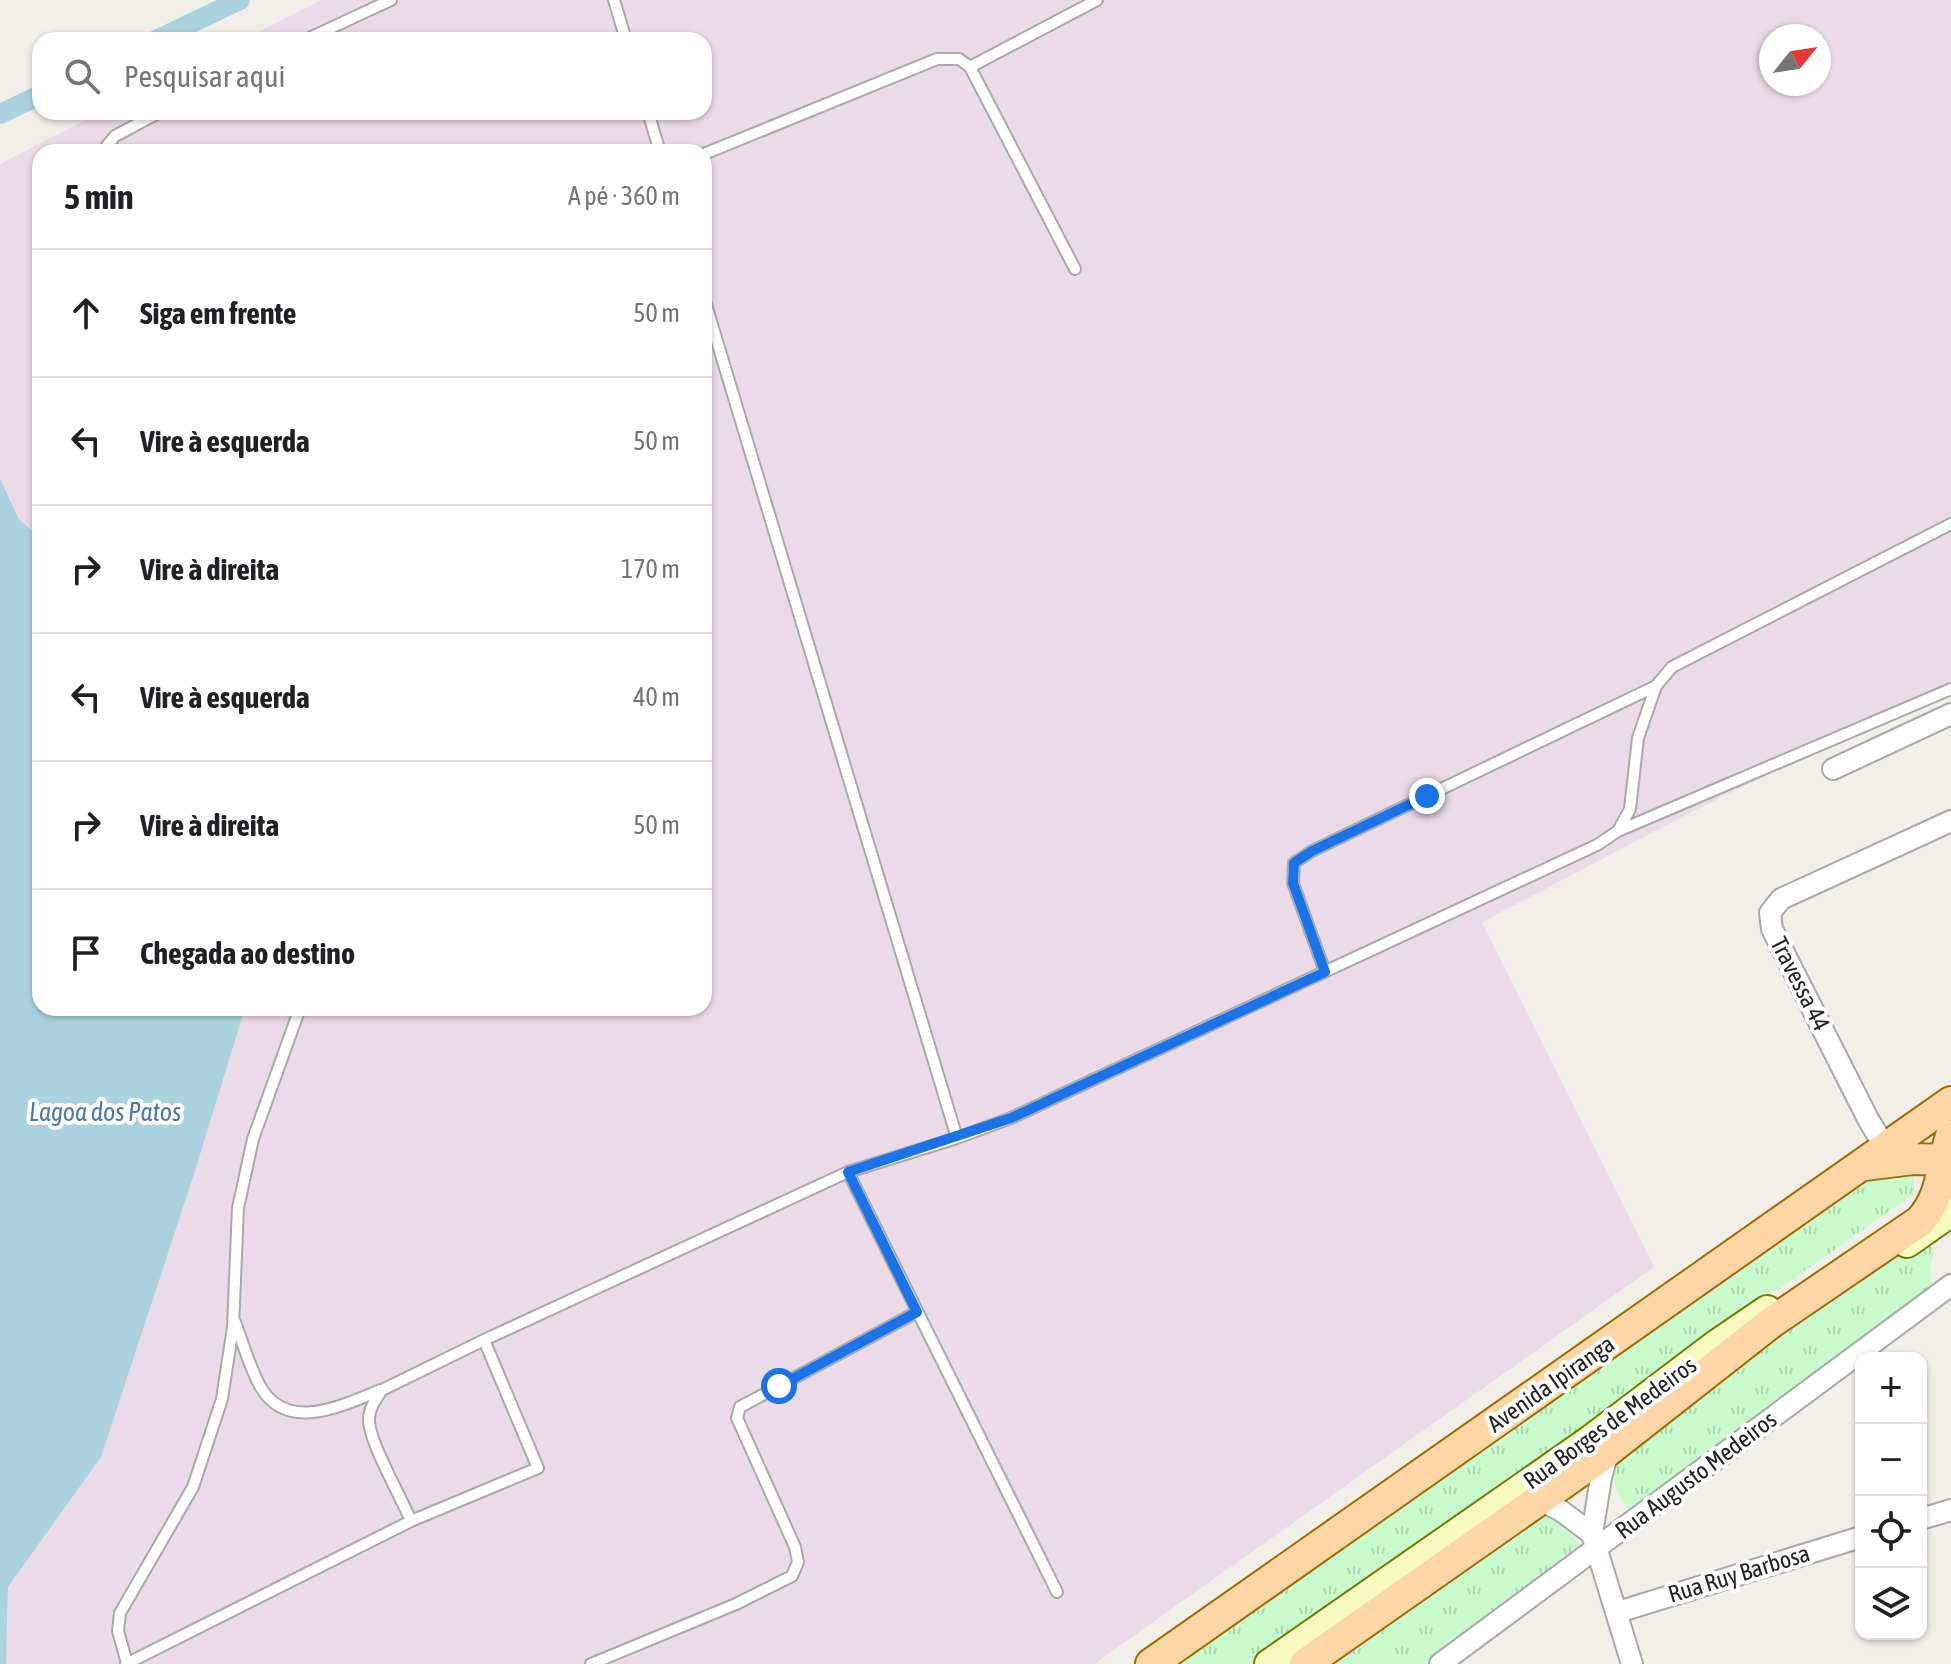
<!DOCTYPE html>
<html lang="pt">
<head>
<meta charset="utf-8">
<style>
	body { margin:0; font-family:"Asap Condensed",sans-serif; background:#f2f2f2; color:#202124 }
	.controls { position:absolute; right:24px; bottom:24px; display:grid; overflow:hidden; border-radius:16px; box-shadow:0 2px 6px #0004 }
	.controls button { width:72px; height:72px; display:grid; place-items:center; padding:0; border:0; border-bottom:2px solid #e0e0e0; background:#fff; color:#202124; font:40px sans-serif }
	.compass { position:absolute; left:1759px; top:24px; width:72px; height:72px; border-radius:50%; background:#fff; box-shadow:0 2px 6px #0004; rotate:60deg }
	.stop { position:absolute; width:24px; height:24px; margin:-18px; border:6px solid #1a73e8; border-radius:50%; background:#fff }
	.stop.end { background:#1a73e8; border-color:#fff; box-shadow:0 2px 8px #0008 }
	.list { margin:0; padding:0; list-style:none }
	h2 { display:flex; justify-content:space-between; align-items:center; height:104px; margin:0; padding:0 32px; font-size:34px }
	h2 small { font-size:26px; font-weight:400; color:#757577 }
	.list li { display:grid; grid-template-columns:52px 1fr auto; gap:24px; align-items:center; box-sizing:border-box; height:128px; padding:0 32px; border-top:2px solid #e0e0e0 }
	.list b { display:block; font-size:30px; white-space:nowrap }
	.list em { font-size:26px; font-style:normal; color:#757577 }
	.icon { flex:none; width:44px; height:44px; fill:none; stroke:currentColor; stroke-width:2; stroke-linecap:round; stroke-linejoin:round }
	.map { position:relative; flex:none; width:1951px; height:1664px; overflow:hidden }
	.search { position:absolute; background:#fff; box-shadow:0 2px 6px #0004; left:32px; top:32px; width:680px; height:88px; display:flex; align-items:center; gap:20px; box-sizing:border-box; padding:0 28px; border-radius:24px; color:#757577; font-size:30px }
	.panel { position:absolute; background:#fff; box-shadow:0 2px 6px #0004; left:32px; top:144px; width:680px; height:872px; border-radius:24px }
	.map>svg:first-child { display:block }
</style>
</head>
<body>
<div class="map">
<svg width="1951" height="1664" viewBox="0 0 1951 1664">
	<defs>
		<pattern id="park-tufts" width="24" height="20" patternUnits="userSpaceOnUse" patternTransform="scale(2)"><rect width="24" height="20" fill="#c8facc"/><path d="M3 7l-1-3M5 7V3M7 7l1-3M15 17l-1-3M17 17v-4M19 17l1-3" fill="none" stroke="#acd6af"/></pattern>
	</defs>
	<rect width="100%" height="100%" fill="#f2efe9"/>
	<path fill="#ebdbe8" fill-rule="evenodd" d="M 321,0 L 1951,0 L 1951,687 L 1703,806 L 1482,922 L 1654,1267 L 1094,1664 L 6,1664 L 8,1587 L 101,1457 L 244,1008 L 704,1008 L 704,152 L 40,152 L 40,538 L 19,519 L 0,480 L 0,164 L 101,112 L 704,112 L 704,40 L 242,40 ZM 1771,36 L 1819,36 L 1819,84 L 1771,84 Z"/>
	<path fill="url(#park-tufts)" d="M 1905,1170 L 1913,1174 L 1915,1193 L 1248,1664 L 1177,1664 L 1881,1173 Z
		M 1924,1236 L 1934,1252 L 1930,1266 L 1932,1282 L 1918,1300 L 1636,1511 L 1627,1508 C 1612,1486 1610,1474 1621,1450 Z
		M 1533,1513 L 1559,1520 L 1581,1546 L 1423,1664 L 1322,1664 Z"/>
	<path fill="#aad3df" d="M 0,479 L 19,519 L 40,538 L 40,1008 L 245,1008 L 194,1174 L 101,1457 L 8,1587 L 6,1664 L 0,1664 Z"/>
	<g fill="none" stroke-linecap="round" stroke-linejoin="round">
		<path stroke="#aad3df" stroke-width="20" d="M 156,40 L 240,0
			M 0,114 L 40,95"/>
		<defs>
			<path id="lane" d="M 614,0 L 626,40
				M 305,40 L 391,0
				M 970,67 L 1097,0
				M 648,112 L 660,152
				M 102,152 L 115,136 L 160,112
				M 704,154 L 937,59 L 959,59 L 970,67 L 1075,269
				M 704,298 L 957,1138 L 1011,1118 L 1597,845 L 1618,831 L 1630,809 L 1638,738 L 1656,686 L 1672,667 L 1951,524
				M 1618,831 L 1951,689
				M 1325,972 L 1293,883 L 1294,863 L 1312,851 L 1656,686
				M 848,1172 L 1057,1592
				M 235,1322 C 243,1343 249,1366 260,1386 C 287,1434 343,1405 381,1390
				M 411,1521 L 538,1468 L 484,1340
				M 127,1663 L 118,1631 L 120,1613 L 193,1487 L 222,1399 L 233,1327 L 238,1208 L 253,1139 L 300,1008
				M 126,1664 L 411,1521 C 402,1499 368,1440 369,1419 C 369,1408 376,1399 382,1390 L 484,1340 L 848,1172 L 957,1138
				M 591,1664 L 736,1604 L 792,1576 L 798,1562 L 795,1547 L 737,1418 L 740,1407 L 917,1312"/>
			<path id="street" d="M 1833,769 L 1951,714
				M 1886,1149 L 1868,1119 L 1772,929 L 1770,913 L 1781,899 L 1951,821
				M 1609,1448 L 1601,1478 L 1592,1534 L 1632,1664
				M 1539,1500 L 1560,1510 L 1592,1534
				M 1921,1519 L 1951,1510
				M 1618,1612 L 1861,1537
				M 1440,1664 L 1951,1285"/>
			<path id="secondary" d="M 1907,1243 L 1951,1212
				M 1269,1664 L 1589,1441 L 1717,1344 L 1767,1310"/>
			<path id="primary" d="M 1865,1165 L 1913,1159 L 1951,1160
				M 1151,1664 L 1951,1102
				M 1305,1664 L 1596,1460 L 1772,1322 L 1920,1221 C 1944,1194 1940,1168 1951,1136"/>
		</defs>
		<use href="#lane" stroke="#a9a9a9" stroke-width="14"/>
		<use href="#street" stroke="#a9a9a9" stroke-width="24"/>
		<use href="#secondary" stroke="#707d05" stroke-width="32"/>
		<use href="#primary" stroke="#a06b00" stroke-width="34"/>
		<use href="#lane" stroke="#fff" stroke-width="10"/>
		<use href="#street" stroke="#fff" stroke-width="20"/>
		<use href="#secondary" stroke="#f7fabf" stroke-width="28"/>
		<use href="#primary" stroke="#fcd6a4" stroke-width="30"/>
	</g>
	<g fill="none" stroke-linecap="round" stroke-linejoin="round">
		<path stroke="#1a73e8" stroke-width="10" d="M 779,1386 L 917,1312 L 848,1172 L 1011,1118 L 1325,972 L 1293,883 L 1294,863 L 1312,851 L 1427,796"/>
	</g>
	<g text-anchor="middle" stroke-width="8" stroke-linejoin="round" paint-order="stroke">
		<g font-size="24" fill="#222" stroke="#fff">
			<text transform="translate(1800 984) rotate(63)" y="8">Travessa 44</text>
			<text transform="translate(1551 1384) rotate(-35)" y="8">Avenida Ipiranga</text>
			<text transform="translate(1610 1423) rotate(-36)" y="8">Rua Borges de Medeiros</text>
			<text transform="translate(1696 1475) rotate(-37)" y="8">Rua Augusto Medeiros</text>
			<text transform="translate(1739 1574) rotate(-17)" y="8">Rua Ruy Barbosa</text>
		</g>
		<g font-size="26" font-style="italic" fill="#4a7aab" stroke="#fff">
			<text x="105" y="1121">Lagoa dos Patos</text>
		</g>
	</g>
</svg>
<div class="controls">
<button>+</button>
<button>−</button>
<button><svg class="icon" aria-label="locate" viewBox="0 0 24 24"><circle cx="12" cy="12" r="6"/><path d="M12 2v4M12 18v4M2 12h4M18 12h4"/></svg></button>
<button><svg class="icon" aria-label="layers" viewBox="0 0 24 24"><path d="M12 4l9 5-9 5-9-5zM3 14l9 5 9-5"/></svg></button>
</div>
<svg class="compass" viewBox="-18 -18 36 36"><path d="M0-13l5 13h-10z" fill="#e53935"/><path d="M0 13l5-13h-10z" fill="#757577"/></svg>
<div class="stop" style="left:779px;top:1386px"></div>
<div class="stop end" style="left:1427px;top:796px"></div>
<div class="search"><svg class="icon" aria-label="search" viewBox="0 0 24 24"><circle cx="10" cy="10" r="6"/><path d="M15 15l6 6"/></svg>Pesquisar aqui</div>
<section class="panel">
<h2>5 min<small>A pé · 360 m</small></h2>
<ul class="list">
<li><svg class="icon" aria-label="ahead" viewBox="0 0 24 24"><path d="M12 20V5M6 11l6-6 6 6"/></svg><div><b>Siga em frente</b></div><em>50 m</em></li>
<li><svg class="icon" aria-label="left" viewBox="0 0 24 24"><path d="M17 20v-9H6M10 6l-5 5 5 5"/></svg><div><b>Vire à esquerda</b></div><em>50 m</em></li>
<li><svg class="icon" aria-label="right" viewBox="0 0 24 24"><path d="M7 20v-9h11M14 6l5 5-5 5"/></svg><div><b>Vire à direita</b></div><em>170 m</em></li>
<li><svg class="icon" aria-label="left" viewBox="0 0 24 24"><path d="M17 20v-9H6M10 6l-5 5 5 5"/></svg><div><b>Vire à esquerda</b></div><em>40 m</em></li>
<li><svg class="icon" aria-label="right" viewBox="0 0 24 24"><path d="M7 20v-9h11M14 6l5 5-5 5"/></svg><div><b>Vire à direita</b></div><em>50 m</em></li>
<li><svg class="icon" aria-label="arrive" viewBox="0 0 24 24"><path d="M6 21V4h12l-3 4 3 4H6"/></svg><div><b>Chegada ao destino</b></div></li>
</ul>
</section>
</div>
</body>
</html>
